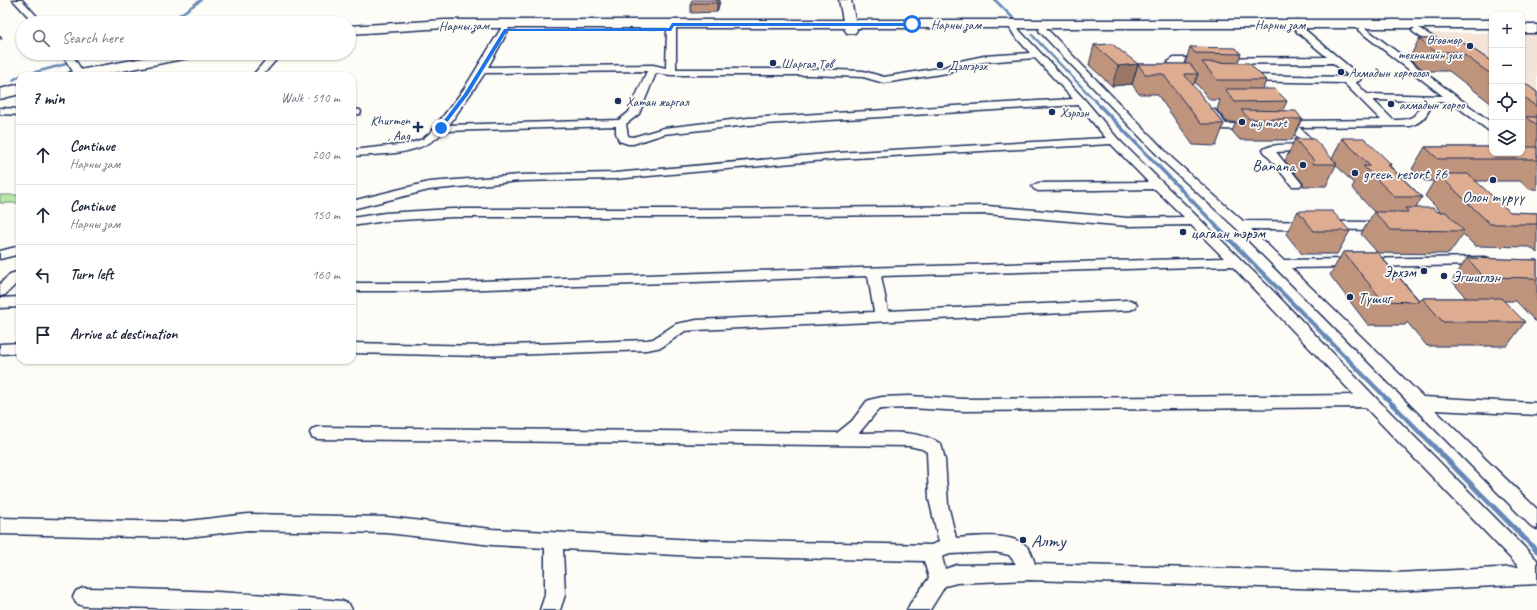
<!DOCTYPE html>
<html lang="en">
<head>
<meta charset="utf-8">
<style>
	body { margin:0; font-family:Caveat,sans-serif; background:#f2f2f3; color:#1f2937 }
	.controls { position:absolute; right:12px; top:12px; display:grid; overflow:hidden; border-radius:8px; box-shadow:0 1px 3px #0004 }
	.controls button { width:36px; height:36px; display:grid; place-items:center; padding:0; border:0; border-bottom:1px solid #e0e1e3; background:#fff; color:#1f2937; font:20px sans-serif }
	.stop { position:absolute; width:12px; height:12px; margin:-9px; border:3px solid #1a73e8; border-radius:50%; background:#fff }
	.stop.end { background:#1a73e8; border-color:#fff; box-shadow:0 1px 4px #0008 }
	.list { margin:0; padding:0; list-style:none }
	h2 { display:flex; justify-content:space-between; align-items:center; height:52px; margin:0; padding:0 16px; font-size:17px }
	h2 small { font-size:13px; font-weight:400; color:#747a83 }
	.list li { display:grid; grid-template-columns:26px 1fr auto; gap:12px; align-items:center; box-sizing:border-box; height:60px; padding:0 16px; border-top:1px solid #e0e1e3 }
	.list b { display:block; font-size:15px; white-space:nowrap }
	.list p { margin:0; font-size:13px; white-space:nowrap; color:#747a83 }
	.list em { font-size:13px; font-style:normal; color:#747a83 }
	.icon { flex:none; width:22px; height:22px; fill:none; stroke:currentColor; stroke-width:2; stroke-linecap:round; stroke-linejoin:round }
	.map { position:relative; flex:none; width:1537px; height:610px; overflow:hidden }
	.search { position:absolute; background:#fff; box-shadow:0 1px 3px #0004; left:16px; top:16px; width:340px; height:44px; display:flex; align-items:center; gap:10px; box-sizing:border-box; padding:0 14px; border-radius:22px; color:#747a83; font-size:15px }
	.panel { position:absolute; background:#fff; box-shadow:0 1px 3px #0004; left:16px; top:72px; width:340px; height:292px; border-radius:12px }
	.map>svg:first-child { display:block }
</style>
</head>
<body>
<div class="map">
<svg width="1537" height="610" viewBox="0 0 1537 610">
	<rect width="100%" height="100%" fill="#fdfcf7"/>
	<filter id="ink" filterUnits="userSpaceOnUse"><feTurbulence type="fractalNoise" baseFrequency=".025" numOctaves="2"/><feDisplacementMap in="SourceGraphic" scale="8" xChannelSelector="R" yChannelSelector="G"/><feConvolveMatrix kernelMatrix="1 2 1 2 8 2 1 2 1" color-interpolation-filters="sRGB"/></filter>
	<g filter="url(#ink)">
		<path fill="#f4e4d8" d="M 1430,33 L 1492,33 L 1492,78 L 1465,58 Z
			M 1522,33 L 1537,33 L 1537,110 L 1522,99 Z"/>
		<path fill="#bae7a5" stroke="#6a8b82" d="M 0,195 L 20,195 L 20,203 L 0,203 Z"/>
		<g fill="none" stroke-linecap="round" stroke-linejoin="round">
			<path stroke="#6588b6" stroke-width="2.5" d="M 995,0 L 1015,20
				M 168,23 L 201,0
				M 1032,35 L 1101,107
				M 21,76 L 66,64
				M 13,80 L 20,76"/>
			<path stroke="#6588b6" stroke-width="3.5" d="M 1100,106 L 1230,240"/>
			<path stroke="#6588b6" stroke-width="4" d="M 1229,239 L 1393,405"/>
			<path stroke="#6588b6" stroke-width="5" d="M 1392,404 L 1537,551"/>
			<defs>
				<path id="minor" d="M 13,0 L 22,0 L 43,23 L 34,23 Z
					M 672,21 L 676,24 L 676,69 L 811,69 L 863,71 L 884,77 L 945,67 L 960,61 L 984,56 L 1030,53 L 1014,35 L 1008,25 L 1009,23 L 1015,23 L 1020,31 L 1085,100 L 1118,139 L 1274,292 L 1375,397 L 1537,560 L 1537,584 L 1395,591 L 1029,580 L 957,583 L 945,586 L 930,610 L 907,610 L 910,604 L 929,578 L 924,561 L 695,556 L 563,549 L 565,595 L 560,610 L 540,610 L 545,595 L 545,548 L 492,545 L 387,533 L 248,530 L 180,538 L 0,534 L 0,518 L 180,522 L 248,514 L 387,517 L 492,529 L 695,540 L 931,545 L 939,542 L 929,499 L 927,452 L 922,449 L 909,446 L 318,439 L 312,437 L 310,433 L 312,429 L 318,427 L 837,433 L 852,421 L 867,401 L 873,399 L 882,397 L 909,396 L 964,399 L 1354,395 L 1232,266 L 881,276 L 888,311 L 1130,300 L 1135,302 L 1137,305 L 1135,308 L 1130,310 L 697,330 L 685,331 L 662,347 L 647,350 L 481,356 L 352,353 L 352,343 L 481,346 L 647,340 L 653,339 L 676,324 L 697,320 L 874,312 L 868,276 L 428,291 L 352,291 L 352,283 L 428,283 L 786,270 L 1224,258 L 1191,225 L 1128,226 L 987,214 L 712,217 L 452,217 L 385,221 L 352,226 L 352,218 L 385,213 L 452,209 L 712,209 L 987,206 L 1128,218 L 1184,217 L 1155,189 L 1038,191 L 1034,189 L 1032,187 L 1034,185 L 1038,183 L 1148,182 L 1111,144 L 837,159 L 615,179 L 520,181 L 429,190 L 352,209 L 352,201 L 429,182 L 520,175 L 615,173 L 837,153 L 1106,138 L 1078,105 L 748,125 L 664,134 L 633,144 L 628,144 L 619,141 L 616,133 L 616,126 L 444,131 C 422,156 383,154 352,156 L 352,150 L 408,144 L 423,139 L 431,132 L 464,89 L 502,27 L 505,26 L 509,29 L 488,67 L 653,65 L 666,68 L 667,30 L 668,24 ZM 1035,58 L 1073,99 L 748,118 L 664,128 L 633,137 L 628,136 L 626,124 L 639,114 L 656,73 L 671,75 L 811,75 L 863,77 L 884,83 L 947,73 L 966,65 L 984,62 ZM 647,71 L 629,112 L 619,120 L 449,125 L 485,73 ZM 1365,407 L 1519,567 L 1395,573 L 1035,564 C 1033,559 1032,553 1029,549 C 1015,531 976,537 956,538 L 948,505 L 945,460 L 941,444 C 918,429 886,433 859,433 L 878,410 L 882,409 L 909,408 L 964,411 ZM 995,552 L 1009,555 L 1016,564 L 957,565 L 945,569 L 942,557 L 950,554 Z
					M 1043,27 L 1046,28 L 1173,159 L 1243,221 L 1385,222 L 1389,223 L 1391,226 L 1389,229 L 1385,230 L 1251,229 L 1283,260 L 1484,257 L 1489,258 L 1491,261 L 1489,264 L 1484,265 L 1291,268 L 1423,397 L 1537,403 L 1537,415 L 1435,410 L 1537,509 L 1537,529 L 1531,526 L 1236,228 L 1165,163 L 1040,32 L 1039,30 L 1040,28 Z
					M 1300,27 L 1303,28 L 1359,75 L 1361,79 L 1359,81 L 1355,82 L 1367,94 L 1443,96 L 1358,30 L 1359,28 L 1365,28 L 1492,123 L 1492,131 L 1488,130 L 1451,102 L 1432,102 C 1429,113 1422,123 1410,126 L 1299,127 L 1319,147 L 1313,150 L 1276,152 L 1302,184 L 1300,186 L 1292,186 L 1263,150 C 1269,143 1294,145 1304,144 L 1279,118 L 1280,116 L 1288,116 L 1293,121 L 1381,120 L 1344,83 L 1245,81 L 1240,78 L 1245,75 L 1350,77 L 1333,63 L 1179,64 L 1192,80 L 1187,83 L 1184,82 L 1168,62 L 1174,58 L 1327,57 L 1297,32 L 1296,30 L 1297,28 ZM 1373,100 L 1422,101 C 1417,119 1409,120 1393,120 Z
					M 61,53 L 71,53 L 82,71 L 80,73 L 74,73 Z
					M 272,53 L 282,53 L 262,76 L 252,76 Z
					M 0,108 L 20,109 L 20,115 L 0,114 Z
					M 352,109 L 360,110 L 361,112 L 360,114 L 352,115 Z
					M 1211,109 L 1215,110 L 1226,124 L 1253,124 L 1258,127 L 1253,130 L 1219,129 L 1206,112 Z
					M 20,246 L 20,254 L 0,259 L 0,251 Z
					M 20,271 L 20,280 L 5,295 L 0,296 L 0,284 L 10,274 Z
					M 20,297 L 20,307 L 0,308 L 0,298 Z
					M 20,343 L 20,353 L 0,354 L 0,344 Z
					M 83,588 C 170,589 256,593 342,601 L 349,604 L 352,610 L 229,610 L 83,606 L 76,603 L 73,597 L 76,591 Z"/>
				<path id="tertiary" d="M 1417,27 L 1454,50 L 1456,52 L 1454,54 L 1446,54 L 1413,32 L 1412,30 Z"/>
				<path id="secondary" d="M 839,0 L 851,0 L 857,30 L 855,33 L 847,33 L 845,30 Z"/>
				<path id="primary" d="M 445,20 L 1492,20 L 1492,28 L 445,28 L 349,34 L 349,26 Z
					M 1522,25 L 1537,25 L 1537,33 L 1522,33 Z
					M 170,53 L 200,53 L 198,56 L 193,57 L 97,76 L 66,76 L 69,73 L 74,71 Z
					M 20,84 L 20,94 L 0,99 L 0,89 Z"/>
			</defs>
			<use href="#minor" stroke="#1b2f5e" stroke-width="3"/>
			<use href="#tertiary" stroke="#1b2f5e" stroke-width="3"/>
			<use href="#secondary" stroke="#1b2f5e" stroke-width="3"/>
			<use href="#primary" stroke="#1b2f5e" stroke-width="3"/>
			<use href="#minor" fill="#fdfcf7" fill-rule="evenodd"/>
			<use href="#tertiary" fill="#fdfcf7" fill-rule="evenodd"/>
			<use href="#secondary" fill="#fdfcf7" fill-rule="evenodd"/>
			<use href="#primary" fill="#fdfcf7" fill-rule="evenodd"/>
		</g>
		<path fill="#bf947d" stroke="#1b2f5e" d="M 720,1 L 717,12 L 691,13 L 691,3 Z
			M 1419,39 L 1458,39 L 1492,62 L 1492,104 L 1449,71 L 1425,71 L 1409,59 Z
			M 1112,44 L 1132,84 L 1112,86 L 1089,65 L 1094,45 Z
			M 1190,47 L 1241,54 L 1238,62 L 1266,80 L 1263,89 L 1287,101 L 1283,110 L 1302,119 L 1292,140 L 1240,140 L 1232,131 L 1236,122 L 1227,122 L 1217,110 L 1220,100 L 1210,100 L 1195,82 L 1198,73 L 1197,73 L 1198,74 L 1193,86 L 1224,124 L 1216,146 L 1193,145 L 1157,94 L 1139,94 L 1132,84 L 1138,64 L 1185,64 Z
			M 1522,81 L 1537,92 L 1537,190 L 1536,189 L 1529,189 L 1520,181 L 1475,181 L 1510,212 L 1537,213 L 1537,253 L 1530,247 L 1475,246 L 1463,234 L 1449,254 L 1378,253 L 1420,301 L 1422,298 L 1466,298 L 1452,281 L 1467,258 L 1537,260 L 1537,321 L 1535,321 L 1516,301 L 1504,301 L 1525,322 L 1507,346 L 1427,346 L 1407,322 L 1405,325 L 1368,325 L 1330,275 L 1343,252 L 1377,252 L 1361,234 L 1374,212 L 1352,188 L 1354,184 L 1336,165 L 1326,186 L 1303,186 L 1303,183 L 1285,161 L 1295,139 L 1332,159 L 1342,138 L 1391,164 L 1390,166 L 1422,197 L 1416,208 L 1441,212 L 1425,196 L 1434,181 L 1425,181 L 1412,169 L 1425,147 L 1524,147 L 1522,145 Z
			M 1298,211 L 1350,231 L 1337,254 L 1302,254 L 1286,234 Z"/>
		<path fill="#9b7866" stroke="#1b2f5e" d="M 717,0 L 720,0 L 720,1 L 717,12 Z
			M 0,35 L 2,39 L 0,39 Z
			M 1138,64 L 1132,84 L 1112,86 L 1118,66 Z"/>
		<path fill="#deac91" stroke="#1b2f5e" d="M 692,0 L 717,0 L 717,3 L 691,3 Z
			M 1419,39 L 1458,39 L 1492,62 L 1492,75 L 1460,52 L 1436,52 Z
			M 1112,44 L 1138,64 L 1118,66 L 1094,45 Z
			M 1190,47 L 1236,48 L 1241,54 L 1195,53 Z
			M 1202,62 L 1249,63 L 1266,80 L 1217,80 Z
			M 1138,64 L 1190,64 L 1198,74 L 1184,74 L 1224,124 L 1201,124 L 1163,74 L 1145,74 Z
			M 1522,81 L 1537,92 L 1537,107 L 1522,96 Z
			M 1225,89 L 1275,89 L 1287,101 L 1235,102 Z
			M 1241,110 L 1296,111 L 1302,119 L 1249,119 Z
			M 1526,117 L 1537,117 L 1537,125 Z
			M 1342,138 L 1364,138 L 1391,164 L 1387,164 L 1422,197 L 1395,197 L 1363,166 L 1370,166 Z
			M 1295,139 L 1314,139 L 1337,164 L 1313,164 L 1314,161 Z
			M 1425,147 L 1492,147 L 1492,153 L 1522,153 L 1522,147 L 1537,147 L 1537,161 L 1534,159 L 1438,159 Z
			M 1438,174 L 1468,174 L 1510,212 L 1537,213 L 1537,224 L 1490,224 Z
			M 1405,208 L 1433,208 L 1438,212 L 1446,212 L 1464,231 L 1391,230 L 1374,212 L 1409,212 Z
			M 1298,211 L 1332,211 L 1350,231 L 1314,231 Z
			M 1343,252 L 1377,252 L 1420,302 L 1383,301 Z
			M 1467,258 L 1537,260 L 1537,281 L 1534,278 L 1484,277 Z
			M 1422,298 L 1501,298 L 1525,322 L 1443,322 Z"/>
	</g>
	<path fill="#1a73e8" d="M 672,23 L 912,23 L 914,24 L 912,26 L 674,26 L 671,31 L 507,31 L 468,95 L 442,129 L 438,128 L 464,94 L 504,29 L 669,28 Z"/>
	<g fill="#1b2f5e" stroke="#fdfcf7" stroke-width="1.5">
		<circle cx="1470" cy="46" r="4"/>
		<circle cx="773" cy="63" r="4"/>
		<circle cx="940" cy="65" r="4"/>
		<circle cx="1341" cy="72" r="4"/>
		<circle cx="618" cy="101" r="4"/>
		<circle cx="1391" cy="104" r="4"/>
		<circle cx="1052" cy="112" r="4"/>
		<circle cx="1242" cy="122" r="4"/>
		<path d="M416 121h4v4h4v4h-4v4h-4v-4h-4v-4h4z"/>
		<circle cx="1303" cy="165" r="4"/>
		<circle cx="1355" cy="173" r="4"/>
		<circle cx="1493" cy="180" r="4"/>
		<circle cx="1183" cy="232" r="4"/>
		<circle cx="1424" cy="271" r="4"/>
		<circle cx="1444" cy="276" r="4"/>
		<circle cx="1350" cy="297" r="4"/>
		<circle cx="1023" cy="540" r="4"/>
	</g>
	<g text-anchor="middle" stroke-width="3.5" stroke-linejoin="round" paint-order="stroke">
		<g font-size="13" fill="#1b2f5e" stroke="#fdfcf7">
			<text x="956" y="29">Нарны зам</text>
			<text x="1280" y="29">Нарны зам</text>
			<text transform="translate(464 25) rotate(-1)" y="5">Нарны зам</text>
		</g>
		<g font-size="13" fill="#1b2f5e" stroke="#fdfcf7" text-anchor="start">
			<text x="1462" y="44" text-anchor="end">Өгөөмөр<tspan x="1462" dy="15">техникийн зах</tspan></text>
			<text x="781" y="68">Шаргал Төв</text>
			<text x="948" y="70">Дэлгэрэх</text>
			<text x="1349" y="77">Ахмадын хороолол</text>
			<text x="626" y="106">Хатан жаргал</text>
			<text x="1399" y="109">ахмадын хороо</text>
			<text x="1060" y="117">Хэрлэн</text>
			<text x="410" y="125" text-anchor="end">Khurmen<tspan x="410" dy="15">, Aag</tspan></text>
			<text x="1250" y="127">my mart</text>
		</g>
		<g font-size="16" fill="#1b2f5e" stroke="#fdfcf7" text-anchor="start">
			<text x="1295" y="171" text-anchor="end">Banana</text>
			<text x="1363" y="179">green resort 76</text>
			<text x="1493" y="202" text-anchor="middle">Олон түрүү</text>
			<text x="1191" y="238">цагаан тэрэм</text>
			<text x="1416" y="277" text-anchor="end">Эрхэм</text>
			<text x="1452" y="282">Эгшиглэн</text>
			<text x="1358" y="303">Түшиг</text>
		</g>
		<g font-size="19" fill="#1b2f5e" stroke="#fdfcf7" text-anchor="start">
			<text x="1031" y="547">Алту</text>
		</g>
	</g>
</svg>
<div class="controls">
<button>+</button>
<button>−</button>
<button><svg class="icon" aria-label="locate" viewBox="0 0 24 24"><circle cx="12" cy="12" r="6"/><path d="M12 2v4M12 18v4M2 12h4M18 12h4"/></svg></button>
<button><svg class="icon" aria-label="layers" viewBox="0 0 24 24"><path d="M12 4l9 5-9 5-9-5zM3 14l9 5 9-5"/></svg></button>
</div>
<div class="stop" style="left:912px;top:24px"></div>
<div class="stop end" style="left:441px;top:128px"></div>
<div class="search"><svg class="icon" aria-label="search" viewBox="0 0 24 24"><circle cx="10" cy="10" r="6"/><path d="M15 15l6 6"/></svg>Search here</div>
<section class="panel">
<h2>7 min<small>Walk · 510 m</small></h2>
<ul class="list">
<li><svg class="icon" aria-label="ahead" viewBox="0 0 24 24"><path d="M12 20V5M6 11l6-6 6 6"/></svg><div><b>Continue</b><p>Нарны зам</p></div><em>200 m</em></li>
<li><svg class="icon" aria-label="ahead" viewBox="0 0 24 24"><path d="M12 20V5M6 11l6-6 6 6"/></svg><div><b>Continue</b><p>Нарны зам</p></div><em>150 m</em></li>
<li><svg class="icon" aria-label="left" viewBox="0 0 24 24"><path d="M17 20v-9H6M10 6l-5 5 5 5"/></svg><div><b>Turn left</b></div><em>160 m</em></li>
<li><svg class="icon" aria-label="arrive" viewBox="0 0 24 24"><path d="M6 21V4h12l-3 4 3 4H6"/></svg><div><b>Arrive at destination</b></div></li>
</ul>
</section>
</div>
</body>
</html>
